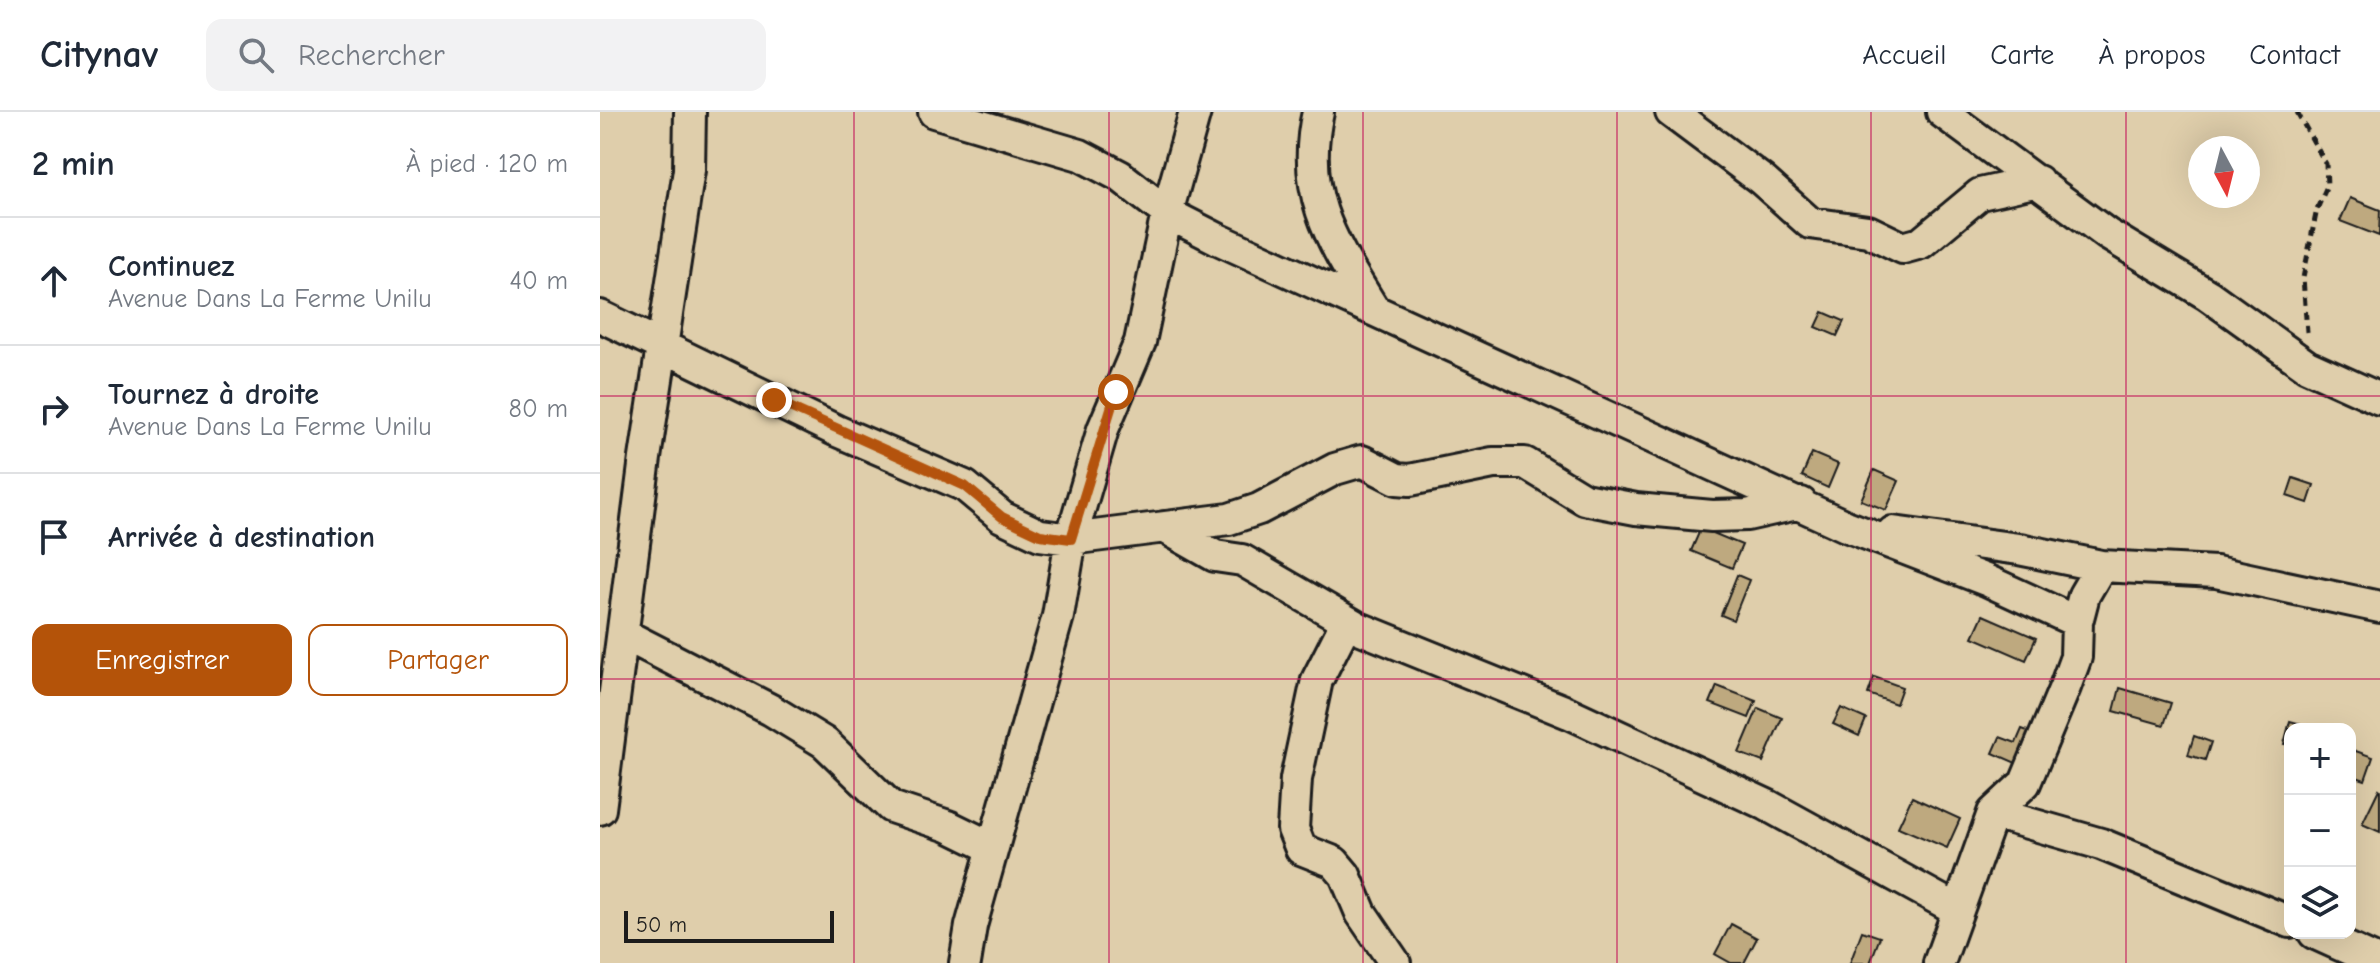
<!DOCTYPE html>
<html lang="fr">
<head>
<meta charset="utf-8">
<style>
	body { margin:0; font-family:"Comic Neue",sans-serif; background:#f2f2f3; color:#1f2937 }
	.controls { position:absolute; right:24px; bottom:24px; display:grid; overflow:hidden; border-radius:16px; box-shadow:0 8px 32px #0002 }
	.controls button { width:72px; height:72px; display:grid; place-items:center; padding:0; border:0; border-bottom:2px solid #e0e1e3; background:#fff; color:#1f2937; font:40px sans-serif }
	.compass { position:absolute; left:1588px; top:24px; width:72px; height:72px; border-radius:50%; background:#fff; box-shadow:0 8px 32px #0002; rotate:173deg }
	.scale { position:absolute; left:24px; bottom:20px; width:210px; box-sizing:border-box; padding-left:8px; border:4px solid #1c1c1c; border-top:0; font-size:22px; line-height:28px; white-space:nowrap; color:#1c1c1c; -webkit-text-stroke:6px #dfceab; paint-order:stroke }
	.stop { position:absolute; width:24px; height:24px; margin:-18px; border:6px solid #b45309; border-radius:50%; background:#fff }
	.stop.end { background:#b45309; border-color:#fff; box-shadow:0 2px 8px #0008 }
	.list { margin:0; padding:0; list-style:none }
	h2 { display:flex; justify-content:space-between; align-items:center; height:104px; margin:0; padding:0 32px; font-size:34px }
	h2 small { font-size:26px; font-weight:400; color:#747a83 }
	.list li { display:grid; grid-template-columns:52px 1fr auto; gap:24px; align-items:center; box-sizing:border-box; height:128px; padding:0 32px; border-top:2px solid #e0e1e3 }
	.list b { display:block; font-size:30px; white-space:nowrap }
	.list p { margin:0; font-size:26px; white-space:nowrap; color:#747a83 }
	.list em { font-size:26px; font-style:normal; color:#747a83 }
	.actions { display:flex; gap:16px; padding:24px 32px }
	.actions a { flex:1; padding:18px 0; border:2px solid #b45309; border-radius:16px; text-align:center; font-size:28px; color:#b45309 }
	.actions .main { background:#b45309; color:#fff }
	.icon { flex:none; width:44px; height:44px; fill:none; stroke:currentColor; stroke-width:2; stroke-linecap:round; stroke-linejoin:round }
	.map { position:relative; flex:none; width:1780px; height:851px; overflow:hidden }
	header { display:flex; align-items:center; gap:48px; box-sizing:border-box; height:112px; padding:0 40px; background:#fff; border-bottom:2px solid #e0e1e3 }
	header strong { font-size:38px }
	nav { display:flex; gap:44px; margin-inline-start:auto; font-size:28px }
	.search { width:560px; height:72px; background:#f2f2f3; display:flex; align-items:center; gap:20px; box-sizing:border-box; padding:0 28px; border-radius:16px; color:#747a83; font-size:30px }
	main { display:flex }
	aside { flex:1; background:#fff }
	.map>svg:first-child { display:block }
</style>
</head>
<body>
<header>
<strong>Citynav</strong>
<div class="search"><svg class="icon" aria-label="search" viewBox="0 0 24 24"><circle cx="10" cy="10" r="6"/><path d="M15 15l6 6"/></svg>Rechercher</div>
<nav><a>Accueil</a><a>Carte</a><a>À propos</a><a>Contact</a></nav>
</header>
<main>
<aside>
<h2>2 min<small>À pied · 120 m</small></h2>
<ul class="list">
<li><svg class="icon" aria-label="ahead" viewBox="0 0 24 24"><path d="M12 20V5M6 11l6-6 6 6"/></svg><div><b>Continuez</b><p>Avenue Dans La Ferme Unilu</p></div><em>40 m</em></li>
<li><svg class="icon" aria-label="right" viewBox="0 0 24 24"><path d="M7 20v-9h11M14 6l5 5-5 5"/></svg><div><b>Tournez à droite</b><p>Avenue Dans La Ferme Unilu</p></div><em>80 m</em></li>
<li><svg class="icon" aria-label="arrive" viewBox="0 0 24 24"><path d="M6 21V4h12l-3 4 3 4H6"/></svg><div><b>Arrivée à destination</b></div></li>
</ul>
<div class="actions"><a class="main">Enregistrer</a><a>Partager</a></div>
</aside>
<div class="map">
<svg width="1780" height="851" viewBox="0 0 1780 851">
	<rect width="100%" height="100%" fill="#dfceab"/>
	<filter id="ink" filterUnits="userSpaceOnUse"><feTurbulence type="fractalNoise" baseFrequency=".0125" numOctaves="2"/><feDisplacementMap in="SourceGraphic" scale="16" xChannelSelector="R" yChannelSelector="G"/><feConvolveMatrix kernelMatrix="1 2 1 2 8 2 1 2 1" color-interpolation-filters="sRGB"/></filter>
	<g filter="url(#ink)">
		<path fill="#bea97f" stroke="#1c1c1c" stroke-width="2" d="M 1750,86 L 1780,98 L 1779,124 L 1740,109 Z
			M 1223,200 L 1244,209 L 1237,224 L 1216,215 Z
			M 1212,341 L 1238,352 L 1228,376 L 1202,364 Z
			M 1274,358 L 1299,369 L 1286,398 L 1261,388 Z
			M 1693,366 L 1714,373 L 1708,391 L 1687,384 Z
			M 1101,416 L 1142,433 L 1132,456 L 1091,439 Z
			M 1137,463 L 1149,468 L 1133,508 L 1121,503 Z
			M 1383,503 L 1436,526 L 1426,548 L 1373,525 Z
			M 1274,565 L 1302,575 L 1296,592 L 1268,582 Z
			M 1117,574 L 1156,589 L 1149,606 L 1110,591 Z
			M 1520,576 L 1571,591 L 1564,613 L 1514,599 Z
			M 1158,596 L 1182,606 L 1163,650 L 1139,641 Z
			M 1241,596 L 1266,607 L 1259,624 L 1233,612 Z
			M 1690,609 L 1720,617 L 1690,617 L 1690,633 L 1684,632 Z
			M 1422,617 L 1439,623 L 1425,655 L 1393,641 L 1400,625 L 1416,631 Z
			M 1594,624 L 1611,630 L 1605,648 L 1588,643 Z
			M 1750,637 L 1773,645 L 1765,668 L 1750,663 Z
			M 1779,677 L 1780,678 L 1780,720 L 1762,712 Z
			M 1312,685 L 1360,707 L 1347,736 L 1298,715 Z
			M 1131,812 L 1157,826 L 1144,851 L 1131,851 L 1115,842 Z
			M 1262,819 L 1280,825 L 1270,851 L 1250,851 Z"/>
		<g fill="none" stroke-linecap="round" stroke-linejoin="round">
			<defs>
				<path id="street" d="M 334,0 L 480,43 L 520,64 L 567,101 L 618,127 L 1246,414 L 1386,468 L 1477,510
					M 718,0 C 699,82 733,131 774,198
					M 1071,0 L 1162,68 L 1210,111 L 1268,119 L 1303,136 L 1321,131 L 1380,82 L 1438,69
					M 1342,0 L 1507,122 L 1608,183 L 1707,254 L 1780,287
					M 0,204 L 237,319 L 365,374 L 402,405 L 440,423 L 471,427 L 629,407 L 659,397 L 735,357 L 762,349 L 797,367 L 810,368 L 893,351 L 925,351 L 984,387 L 1036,397 L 1112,404 L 1147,403 L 1201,391
					M 564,415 L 615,444 L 642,448 L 759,516 L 969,601 L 1167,693 L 1358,798
					M 1293,420 L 1419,437 L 1501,454 L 1616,460 L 1780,495
					M 747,509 L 717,568 L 696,667 L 693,717 L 701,737 L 734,750 L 745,763 L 761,801 L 795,851
					M 23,522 L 171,598 L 225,631 L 291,695 L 348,714 L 393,736
					M 0,697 L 45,346 L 89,58 L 90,0
					M 1393,701 L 1501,732 L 1690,810
					M 1714,821 L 1780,851
					M 365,851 L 371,814 L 458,504 L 471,427 L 503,317 L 540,230 L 567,101 L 595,0
					M 1339,851 L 1393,701 L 1425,671 L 1465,575 L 1476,545 L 1477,510 L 1484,483 L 1501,454"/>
			</defs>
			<use href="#street" stroke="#1c1c1c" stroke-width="36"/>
			<path stroke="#1c1c1c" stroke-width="5" stroke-dasharray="8 6" stroke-linecap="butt" d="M 1697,0 L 1726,52 L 1727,74 L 1717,97 L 1703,166 L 1707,220"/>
			<use href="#street" stroke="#dfceab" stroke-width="30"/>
		</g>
	</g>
	<g fill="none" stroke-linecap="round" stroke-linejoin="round" filter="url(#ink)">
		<path stroke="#b45309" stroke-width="10" d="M 174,288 L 365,374 L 402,405 L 440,423 L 471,427 L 516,280"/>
	</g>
	<path fill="none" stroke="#c2185b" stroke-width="2" stroke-opacity="0.55" d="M 254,0 L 254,851M 509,0 L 509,851M 763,0 L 763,851M 1017,0 L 1017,851M 1271,0 L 1271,851M 1526,0 L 1526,851M 0,284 L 1780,284M 0,567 L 1780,567"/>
</svg>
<div class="controls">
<button>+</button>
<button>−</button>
<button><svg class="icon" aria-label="layers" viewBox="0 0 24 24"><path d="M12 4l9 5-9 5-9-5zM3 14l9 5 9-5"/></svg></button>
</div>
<svg class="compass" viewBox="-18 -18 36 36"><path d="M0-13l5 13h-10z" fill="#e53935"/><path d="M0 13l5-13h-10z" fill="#747a83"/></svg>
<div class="scale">50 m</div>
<div class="stop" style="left:516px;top:280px"></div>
<div class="stop end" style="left:174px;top:288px"></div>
</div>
</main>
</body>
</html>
